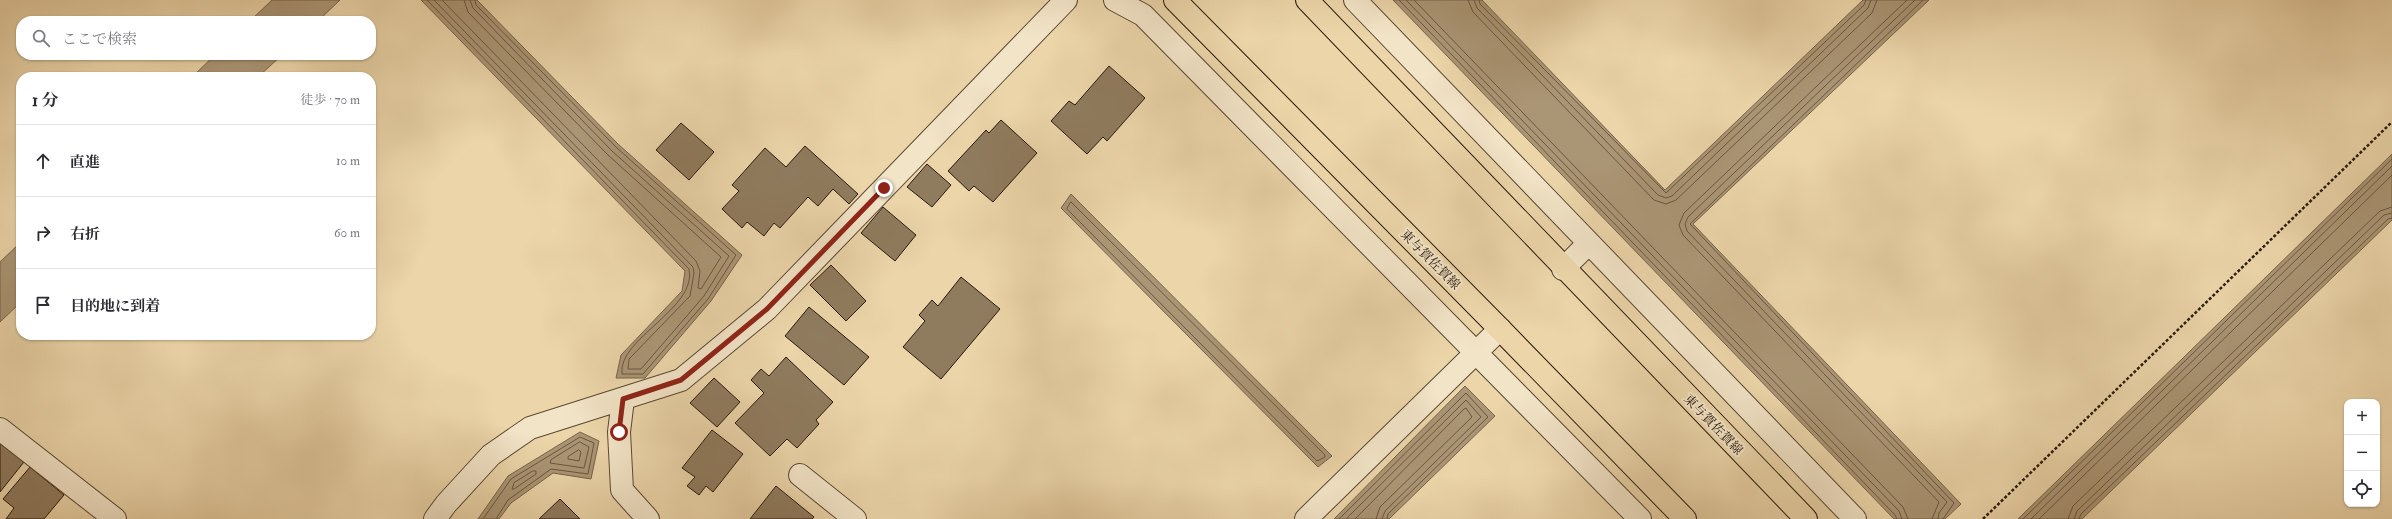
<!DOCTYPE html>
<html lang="ja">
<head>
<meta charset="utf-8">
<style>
	body { margin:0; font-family:"IM FELL Double Pica","Noto Serif JP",serif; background:#f7f7f7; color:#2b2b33 }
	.controls { position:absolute; right:12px; bottom:12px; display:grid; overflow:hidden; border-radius:8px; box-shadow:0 1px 3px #0004 }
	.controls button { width:36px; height:36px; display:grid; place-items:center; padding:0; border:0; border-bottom:1px solid #e1e1e2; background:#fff; color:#2b2b33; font:20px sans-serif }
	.stop { position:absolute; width:12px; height:12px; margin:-9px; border:3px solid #8f2418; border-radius:50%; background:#fff }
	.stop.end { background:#8f2418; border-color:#fff; box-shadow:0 1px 4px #0008 }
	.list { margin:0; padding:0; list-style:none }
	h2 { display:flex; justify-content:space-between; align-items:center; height:52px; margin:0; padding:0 16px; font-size:17px }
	h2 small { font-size:13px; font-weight:400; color:#7c7c81 }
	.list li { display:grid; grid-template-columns:26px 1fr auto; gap:12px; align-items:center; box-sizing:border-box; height:72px; padding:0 16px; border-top:1px solid #e1e1e2 }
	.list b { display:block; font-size:15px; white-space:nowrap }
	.list em { font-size:13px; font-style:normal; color:#7c7c81 }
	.icon { flex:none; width:22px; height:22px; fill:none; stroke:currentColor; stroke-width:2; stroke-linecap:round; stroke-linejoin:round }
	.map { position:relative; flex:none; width:2392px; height:519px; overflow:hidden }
	.search { position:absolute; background:#fff; box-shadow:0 1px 3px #0004; left:16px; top:16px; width:360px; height:44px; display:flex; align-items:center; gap:10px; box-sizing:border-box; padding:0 14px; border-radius:16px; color:#7c7c81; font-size:15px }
	.panel { position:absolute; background:#fff; box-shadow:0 1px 3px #0004; left:16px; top:72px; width:360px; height:268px; border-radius:16px }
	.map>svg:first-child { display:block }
</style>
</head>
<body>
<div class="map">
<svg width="2392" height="519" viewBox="0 0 2392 519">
	<rect width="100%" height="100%" fill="#ebd5a9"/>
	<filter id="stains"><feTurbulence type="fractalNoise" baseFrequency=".005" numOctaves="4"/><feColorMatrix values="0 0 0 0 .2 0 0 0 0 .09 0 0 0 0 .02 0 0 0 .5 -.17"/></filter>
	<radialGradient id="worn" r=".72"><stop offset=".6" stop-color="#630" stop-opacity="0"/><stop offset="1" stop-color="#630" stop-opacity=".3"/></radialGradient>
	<path fill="#aa9574" stroke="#77634a" d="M 272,0 L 340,0 L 318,21 L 250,21 Z
		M 421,0 L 477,0 L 618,144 L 742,255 L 711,301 L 645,378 L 616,378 L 621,355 L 682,291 L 685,271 Z
		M 1393,0 L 1482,0 L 1665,190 L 1863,0 L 1929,0 L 1693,224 L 1961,504 L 1945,519 L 1894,519 Z
		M 215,55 L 282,55 L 258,77 L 192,77 Z
		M 2392,154 L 2392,220 L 2082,519 L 2018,519 Z
		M 1071,194 L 1332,456 L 1318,467 L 1061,208 Z
		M 21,242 L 21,302 L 0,322 L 0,262 Z
		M 1465,386 L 1495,416 L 1389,519 L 1334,519 Z
		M 580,432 L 599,441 L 591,479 L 553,473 L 511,503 L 499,519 L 478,519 L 508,476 Z"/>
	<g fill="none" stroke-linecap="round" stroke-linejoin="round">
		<path stroke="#6a5740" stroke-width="1" d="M 427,0 L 689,269 C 698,308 617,339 622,374 L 643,374 L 708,299 L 736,255 L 616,147 L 476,5 L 475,0
			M 434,0 L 693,267 L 694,273 L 690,296 L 629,359 L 628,369 L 641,369 L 704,296 L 729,256 L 612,151 L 473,8 L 470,0
			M 442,0 L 696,261 L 700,271 L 698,288 L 701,289 L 721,257 L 608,155 L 468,12 L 464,0
			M 1399,0 L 1895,515 L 1897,519
			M 1406,0 L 1899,511 L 1902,519
			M 1414,0 L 1903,507 L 1908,519
			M 1468,0 L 1473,12 L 1654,200 L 1666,204 L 1676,200 L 1872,13 L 1877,0
			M 1474,0 L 1477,8 L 1658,195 L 1666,198 L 1672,196 L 1868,8 L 1871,0
			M 1479,0 L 1480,4 L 1666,193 L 1864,5 L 1866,0
			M 1907,0 L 1684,213 L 1679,225 L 1683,235 L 1939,502 L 1932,519
			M 1915,0 L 1688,217 L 1685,224 L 1687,231 L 1947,502 L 1939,513 L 1938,519
			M 1923,0 L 1690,224 L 1954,503 L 1943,519
			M 1071,202 L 1325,455 L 1325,457 L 1317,461 L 1067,209 Z
			M 580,442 L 589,447 L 584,468 L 550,463 L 551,460 Z
			M 579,450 L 581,452 L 579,461 L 568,459 L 568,457 Z
			M 533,471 L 536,471 L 536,474 L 514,489 L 512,489 L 514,483 Z
			M 483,519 L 511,479 L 580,437 L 594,443 L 588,474 L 551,469 L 508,500 L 496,519
			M 1339,519 L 1466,393 L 1488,417 L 1388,514 L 1387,519
			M 1346,519 L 1466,400 L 1481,417 L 1385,511 L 1382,519
			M 1355,519 L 1464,409 L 1466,408 L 1472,417 L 1380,507 L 1376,519
			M 2023,519 L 2392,159
			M 2031,519 L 2392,166
			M 2039,519 L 2392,175
			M 2068,519 L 2073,506 L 2380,211 L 2392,207
			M 2074,519 L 2077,511 L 2384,215 L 2392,213
			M 2079,519 L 2081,514 L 2388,219 L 2392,218"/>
	</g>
	<path fill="#8f7b5e" stroke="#2b190c" d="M 1109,66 L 1145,98 L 1107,141 L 1103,137 L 1087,154 L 1051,121 L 1069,101 L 1075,105 Z
		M 1001,120 L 1037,153 L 993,202 L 974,186 L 969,191 L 948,171 L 986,130 L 989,133 Z
		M 681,123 L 714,152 L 689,180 L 656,150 Z
		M 805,146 L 858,194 L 849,204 L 833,189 L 818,206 L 808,197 L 780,228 L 774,223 L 764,236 L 747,222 L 742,228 L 722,209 L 739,191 L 732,185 L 765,148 L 786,167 Z
		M 927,164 L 951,185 L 932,207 L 907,187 Z
		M 883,207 L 916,235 L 895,261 L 861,233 Z
		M 831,265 L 866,301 L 846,321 L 810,285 Z
		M 961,277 L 1000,309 L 941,379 L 903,347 L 925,321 L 919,315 L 932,300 L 938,306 Z
		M 809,307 L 869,357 L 844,385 L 785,336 Z
		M 786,357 L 833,402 L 816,420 L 819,424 L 797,448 L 787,439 L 770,456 L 735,423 L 764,393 L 751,380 L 761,369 L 769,376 Z
		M 714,378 L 740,402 L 717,427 L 690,403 Z
		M 712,430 L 743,454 L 713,492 L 706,486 L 699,495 L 687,486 L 695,477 L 682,468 Z
		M 0,442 L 24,462 L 0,492 Z
		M 30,467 L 64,495 L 44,519 L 6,519 L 14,508 L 3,499 Z
		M 776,486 L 814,517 L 812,519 L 750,519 Z
		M 560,499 L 580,519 L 539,519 Z"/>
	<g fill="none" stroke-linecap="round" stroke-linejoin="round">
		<defs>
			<path id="minor" d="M 1115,0 L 1143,15 L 1640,519
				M 1355,0 L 1855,519
				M 1563,269 L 1589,243
				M 623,399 L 619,432 L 622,490 L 648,519
				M 0,429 L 115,519
				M 800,475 L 855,519
				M 435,519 L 446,504 L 491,455 L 530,428 L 681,380 L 767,309 L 1066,0
				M 1306,519 L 1500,329"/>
			<path id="major" d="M 1175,0 L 1500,329 L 1685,519
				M 1307,0 L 1806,519"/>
		</defs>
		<use href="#minor" stroke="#5b4833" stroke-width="24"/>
		<use href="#major" stroke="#2b190c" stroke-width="24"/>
		<path stroke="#2b190c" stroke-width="2.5" stroke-dasharray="3 2" stroke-linecap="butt" d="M 1983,519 L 2392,122"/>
		<use href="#minor" stroke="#f2e4c7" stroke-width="22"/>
		<use href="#major" stroke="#ebd5a9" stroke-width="22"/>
	</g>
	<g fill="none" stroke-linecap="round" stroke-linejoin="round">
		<path stroke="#8f2418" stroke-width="5" d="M 619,432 L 623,399 L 681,380 L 767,309 L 884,188"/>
	</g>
	<g text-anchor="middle" stroke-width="4" stroke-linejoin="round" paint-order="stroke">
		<g font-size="13" fill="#2b190c" stroke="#f2e4c7">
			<text transform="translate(1431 259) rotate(45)" y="5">東与賀佐賀線</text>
			<text transform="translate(1714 424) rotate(46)" y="5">東与賀佐賀線</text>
		</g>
	</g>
	<rect width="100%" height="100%" filter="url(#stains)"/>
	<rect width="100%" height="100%" fill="url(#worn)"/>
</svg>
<div class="controls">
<button>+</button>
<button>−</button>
<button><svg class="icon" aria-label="locate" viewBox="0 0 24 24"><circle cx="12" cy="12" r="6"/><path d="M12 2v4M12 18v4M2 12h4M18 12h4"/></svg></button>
</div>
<div class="stop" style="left:619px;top:432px"></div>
<div class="stop end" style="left:884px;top:188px"></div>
<div class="search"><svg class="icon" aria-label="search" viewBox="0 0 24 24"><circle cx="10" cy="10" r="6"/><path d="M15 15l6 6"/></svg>ここで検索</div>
<section class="panel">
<h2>1 分<small>徒歩 · 70 m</small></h2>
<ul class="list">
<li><svg class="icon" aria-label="ahead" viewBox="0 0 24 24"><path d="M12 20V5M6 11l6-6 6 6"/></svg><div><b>直進</b></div><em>10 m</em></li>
<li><svg class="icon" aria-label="right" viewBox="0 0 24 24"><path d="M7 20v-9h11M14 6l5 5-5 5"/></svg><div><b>右折</b></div><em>60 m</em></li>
<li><svg class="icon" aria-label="arrive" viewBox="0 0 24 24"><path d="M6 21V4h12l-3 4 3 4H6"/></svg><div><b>目的地に到着</b></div></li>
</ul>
</section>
</div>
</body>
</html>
